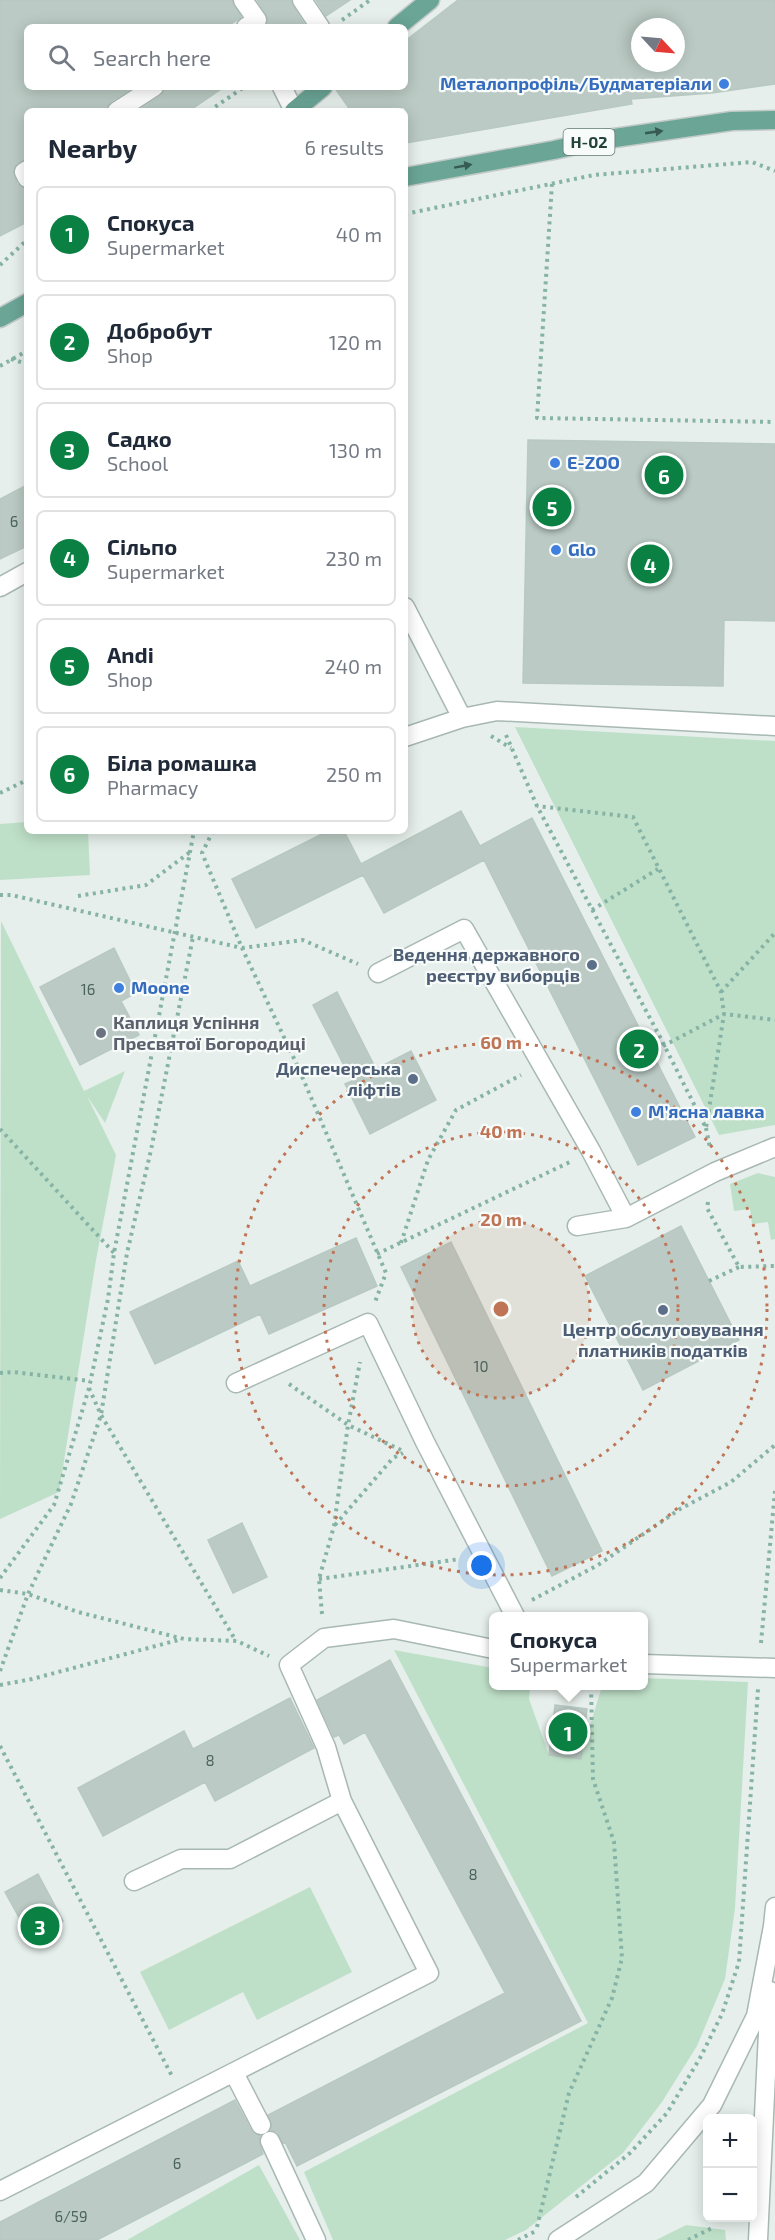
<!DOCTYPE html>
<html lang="en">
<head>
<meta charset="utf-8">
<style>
	body { margin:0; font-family:"Exo 2",sans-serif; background:#f6f6f7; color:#1f2937 }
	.controls { position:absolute; right:18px; bottom:18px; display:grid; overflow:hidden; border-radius:9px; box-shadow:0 3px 15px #0003 }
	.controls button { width:54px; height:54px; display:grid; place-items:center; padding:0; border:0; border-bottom:2px solid #e0e1e3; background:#fff; color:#1f2937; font:30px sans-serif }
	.compass { position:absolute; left:631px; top:18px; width:54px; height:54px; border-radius:50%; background:#fff; box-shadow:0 3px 15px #0003; rotate:116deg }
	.you { position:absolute; left:482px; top:1566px; width:21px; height:21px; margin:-15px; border:4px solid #fff; border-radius:50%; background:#1a73e8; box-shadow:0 0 0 9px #1a73e833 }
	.badge { display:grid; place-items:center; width:39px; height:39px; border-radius:50%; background:#0b8043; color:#fff; font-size:20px; font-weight:700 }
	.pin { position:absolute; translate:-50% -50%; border:3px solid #fff; box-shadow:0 2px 6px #0006 }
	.popup { position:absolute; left:489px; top:1612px; width:159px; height:78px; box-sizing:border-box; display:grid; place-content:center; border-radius:9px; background:#fff; filter:drop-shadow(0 2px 4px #0005); font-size:20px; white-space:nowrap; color:#747a83 }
	.popup b { font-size:22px; color:#1f2937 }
	.popup::after { content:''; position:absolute; left:50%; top:100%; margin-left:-12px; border:12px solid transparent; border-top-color:#fff }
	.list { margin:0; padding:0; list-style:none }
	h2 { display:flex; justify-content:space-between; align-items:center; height:78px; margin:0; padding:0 24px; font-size:26px }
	h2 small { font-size:20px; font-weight:400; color:#747a83 }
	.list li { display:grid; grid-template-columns:39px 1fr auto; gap:18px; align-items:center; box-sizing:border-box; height:96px; margin:0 12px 12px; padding:0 12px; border:2px solid #e0e1e3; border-radius:9px }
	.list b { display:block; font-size:22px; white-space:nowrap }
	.list p { margin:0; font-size:20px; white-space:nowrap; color:#747a83 }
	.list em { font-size:20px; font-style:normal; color:#747a83 }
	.icon { flex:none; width:33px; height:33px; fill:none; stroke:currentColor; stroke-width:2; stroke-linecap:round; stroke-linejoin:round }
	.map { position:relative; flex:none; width:775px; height:2240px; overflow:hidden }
	.search { position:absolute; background:#fff; box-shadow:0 3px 15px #0003; left:24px; top:24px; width:384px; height:66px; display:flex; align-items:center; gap:15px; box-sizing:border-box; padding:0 21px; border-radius:9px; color:#747a83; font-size:22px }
	.panel { position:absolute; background:#fff; box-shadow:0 3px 15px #0003; left:24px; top:108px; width:384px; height:726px; border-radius:9px }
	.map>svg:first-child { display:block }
</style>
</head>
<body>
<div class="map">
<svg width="775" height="2240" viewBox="0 0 775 2240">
	<rect width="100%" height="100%" fill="#e6efeb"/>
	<path fill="#bfe0c8" d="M 515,727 L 775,741 L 775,1125 L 719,1135 Z
		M 27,822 L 27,831 L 88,831 L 90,875 L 0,880 L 0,824 Z
		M 1,921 L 84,1091 L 125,1071 L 105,1123 L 87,1096 L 116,1155 L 96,1260 L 59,1492 L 0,1519 Z
		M 758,1173 L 775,1177 L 775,1239 L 771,1240 L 768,1222 L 752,1224 L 750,1209 L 734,1211 L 730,1184 Z
		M 394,1650 L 493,1668 L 493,1686 L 530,1686 L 529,1699 L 549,1755 L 580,1759 L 602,1686 L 643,1686 L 643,1678 L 748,1682 L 735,1908 L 725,1979 L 697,2046 L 662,2102 L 623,2153 L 526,2230 L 505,2240 L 333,2240 L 304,2172 L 588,2023 Z
		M 310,1887 L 352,1972 L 257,2020 L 243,1992 L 169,2030 L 140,1972 Z
		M 259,2165 L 300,2240 L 127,2240 Z
		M 686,2225 L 725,2230 L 726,2240 L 656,2240 Z"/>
	<path fill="#bbcac4" stroke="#b8c9c2" stroke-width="1.5" fill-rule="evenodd" d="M 0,0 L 232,0 L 241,17 L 227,27 L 27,27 L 27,87 L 133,87 L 110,102 L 106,111 L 27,111 L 27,159 L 17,163 L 13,172 L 17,184 L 27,189 L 27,222 L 0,236 Z
		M 257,0 L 291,0 L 293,6 L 306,27 L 268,27 L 266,14 Z
		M 316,0 L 350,0 L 326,16 Z
		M 458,0 L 775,0 L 775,84 L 712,93 L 631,99 L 632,104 L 405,143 L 405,107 L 383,111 L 351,111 L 334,87 L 405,87 L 405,41 ZM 640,27 L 676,27 L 676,63 L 640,63 Z
		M 165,87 L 224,87 L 189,111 L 138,111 L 161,96 Z
		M 528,440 L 775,444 L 775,621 L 724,620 L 723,686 L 523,683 Z
		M 27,485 L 27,546 L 0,559 L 0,499 Z
		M 461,811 L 480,846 L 532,818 L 695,1137 L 638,1165 L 484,860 L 384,913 L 363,875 L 256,928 L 232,879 L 328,831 L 344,831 L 361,864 Z
		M 114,948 L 136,993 L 121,1001 L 139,1035 L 80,1065 L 40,987 Z
		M 337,992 L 376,1069 L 411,1051 L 436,1100 L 370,1134 L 345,1084 L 352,1081 L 313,1005 Z
		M 681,1226 L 739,1340 L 643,1390 L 585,1276 Z
		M 356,1238 L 377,1286 L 269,1334 L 260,1314 L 155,1364 L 130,1312 L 238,1261 L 250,1286 Z
		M 451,1242 L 602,1551 L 552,1576 L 401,1267 Z
		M 242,1523 L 267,1577 L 233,1593 L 208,1540 Z
		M 390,1660 L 581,2021 L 297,2166 L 285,2142 L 283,2143 L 277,2132 L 271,2130 L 272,2125 L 268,2115 L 505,1993 L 365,1732 L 344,1744 L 339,1735 L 334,1737 L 317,1700 Z
		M 290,1698 L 314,1748 L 215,1801 L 205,1782 L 103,1836 L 78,1788 L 184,1731 L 193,1749 Z
		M 555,1705 L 587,1709 L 581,1759 L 549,1755 Z
		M 38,1874 L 63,1921 L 31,1939 L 5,1892 Z
		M 235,2100 L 251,2130 L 260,2136 L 260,2145 L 263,2154 L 97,2240 L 0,2240 L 0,2222 Z"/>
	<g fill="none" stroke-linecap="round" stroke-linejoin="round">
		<defs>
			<path id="minor" d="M 243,0 L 257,20 L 246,27
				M 302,0 L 320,27
				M 282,87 L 294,111
				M 117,111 L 154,87
				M 27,170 L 24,172 L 27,178
				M 0,587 L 27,572
				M 405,607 L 462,718
				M 405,737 L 462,718 L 497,711 L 775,726
				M 378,973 L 464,929 L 591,1151 L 626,1218
				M 577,1226 L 626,1218 L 715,1172 L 775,1147
				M 236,1383 L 368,1323 L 425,1442 L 515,1616
				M 643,1664 L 775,1668
				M 342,1801 L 326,1747 L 289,1665 L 324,1638 L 394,1629 L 493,1649
				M 234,2073 L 261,2125
				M 270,2141 L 316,2240
				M 0,2191 L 429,1973 L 342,1801 L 230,1859 L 181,1859 L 134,1881
				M 558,2240 L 646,2183 L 712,2105 L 756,2016 L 773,1926 L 775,1907
				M 758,2240 L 770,1991"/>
			<path id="major" d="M 397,27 L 430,0
				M 294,111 L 323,87
				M 405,177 L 554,150 L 594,141 L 732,121 L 775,120
				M 0,318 L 27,303"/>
		</defs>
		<use href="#minor" stroke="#a8b8b2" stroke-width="21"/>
		<use href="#major" stroke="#c2cac8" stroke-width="21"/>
		<path stroke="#86b3a5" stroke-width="4" stroke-dasharray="3 4.5" stroke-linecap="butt" d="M 342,20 L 370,0
			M 209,111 L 244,87
			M 552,184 L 537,418 L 775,422
			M 405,214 L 594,175 L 752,162 L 775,171
			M 0,265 L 27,240
			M 11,359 L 27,364
			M 0,366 L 27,351
			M 506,735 L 537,806 L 660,1037 L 706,1128 L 724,1014 L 721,992 L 633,817 L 537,806
			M 491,736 L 511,748
			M 0,793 L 27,780
			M 213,831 L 202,853 L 242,948 L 303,940 L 358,964
			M 0,895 L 11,895 L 242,948 L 298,1067 L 386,1273 L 375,1302
			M 78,896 L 146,885 L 190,852
			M 592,910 L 658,869
			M 721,992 L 775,933
			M 647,1044 L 660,1037
			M 663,1046 L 724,1014 L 775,1020
			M 706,1128 L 710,1148
			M 0,1129 L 114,1253
			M 708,1202 L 707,1208 L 739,1267 L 775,1266
			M 401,1243 L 428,1160 L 456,1110 L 521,1075
			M 377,1254 L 572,1161
			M 709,1281 L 739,1267
			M 0,1373 L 13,1372 L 90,1381
			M 289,1384 L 348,1425 L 401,1450
			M 89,1388 L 101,1415 L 236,1641
			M 335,1525 L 393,1458 L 403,1453
			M 0,1578 L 54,1505 L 89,1388 L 108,1299 L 114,1253 L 194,831
			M 319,1579 L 460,1559
			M 0,1590 L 28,1594 L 78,1612 L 184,1639 L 237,1641 L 269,1656
			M 532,1600 L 598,1565 L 680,1509 L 731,1482 L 775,1445
			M 322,1614 L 319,1579 L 334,1526 L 348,1425 L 360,1362
			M 761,1643 L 775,1491
			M 0,1671 L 28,1594 L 71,1504 L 101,1415 L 127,1253 L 151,1150 L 193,937
			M 0,1685 L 32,1679 L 182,1639
			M 0,1746 L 173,2078
			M 576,2197 L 630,2153 L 667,2113 L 700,2058 L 722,2014 L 739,1962 L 758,1689
			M 537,2227 L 569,2093 L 612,1998 L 622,1958 L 614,1842 L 593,1779 L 591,1686
			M 518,2240 L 536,2231
			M 688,2240 L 712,2228"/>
		<use href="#minor" stroke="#fff" stroke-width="18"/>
		<use href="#major" stroke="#6aa596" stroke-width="18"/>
	</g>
	<defs><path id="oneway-solid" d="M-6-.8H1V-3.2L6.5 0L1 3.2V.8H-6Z" transform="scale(1.5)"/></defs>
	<g fill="#365b51">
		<use href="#oneway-solid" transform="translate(654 132) rotate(-8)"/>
		<use href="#oneway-solid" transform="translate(463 166) rotate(-10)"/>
	</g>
	<circle cx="501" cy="1309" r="89" fill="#c07456" fill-opacity=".12"/>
	<g fill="none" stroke="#c07456" stroke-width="3" stroke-dasharray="3 6">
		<circle cx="501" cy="1309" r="89"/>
		<circle cx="501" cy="1309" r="177"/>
		<circle cx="501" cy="1309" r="266"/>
	</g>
	<g fill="#3f7fe0" stroke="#f7fbf9" stroke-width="2">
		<circle cx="724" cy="84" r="6"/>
		<circle cx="555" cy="463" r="6"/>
		<circle cx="556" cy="550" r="6"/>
		<circle cx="119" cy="988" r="6"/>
		<circle cx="636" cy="1112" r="6"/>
	</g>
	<g fill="#5c6f8a" stroke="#f7fbf9" stroke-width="2">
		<circle cx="592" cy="965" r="6"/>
		<circle cx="413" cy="1079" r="6"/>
		<circle cx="663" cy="1310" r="6"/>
	</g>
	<circle fill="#6b7280" stroke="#f7fbf9" stroke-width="2" cx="101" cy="1033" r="6"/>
	<g text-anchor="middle" stroke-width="4.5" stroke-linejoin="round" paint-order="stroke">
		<g font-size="15" fill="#4a645c">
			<text x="14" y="527">6</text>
			<text x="88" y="995">16</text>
			<text x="481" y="1372">10</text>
			<text x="210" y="1766">8</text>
			<text x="473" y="1880">8</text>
			<text x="177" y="2169">6</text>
			<text x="71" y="2222">6/59</text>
		</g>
		<rect fill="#f7fbf9" stroke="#637a73" stroke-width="1.5" x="563.5" y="129" width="51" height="26" rx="4.5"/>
		<g font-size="16" font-weight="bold" fill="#24423a">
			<text x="589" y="148">Н-02</text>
		</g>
		<g font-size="18" font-weight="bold" fill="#366cbe" stroke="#f7fbf9" text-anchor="start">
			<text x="712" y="90" text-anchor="end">Металопрофіль/Будматеріали</text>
			<text x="567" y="469">E-ZOO</text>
			<text x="568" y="556">Glo</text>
			<text x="131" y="994">Moone</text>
			<text x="648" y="1118">М’ясна лавка</text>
		</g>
		<g font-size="18" font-weight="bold" fill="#4e5e75" stroke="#f7fbf9" text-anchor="end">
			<text x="580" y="961">Ведення державного<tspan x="580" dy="21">реєстру виборців</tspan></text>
			<text x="401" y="1075">Диспечерська<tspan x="401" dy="21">ліфтів</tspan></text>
			<text x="663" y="1336" text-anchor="middle">Центр обслуговування<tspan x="663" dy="21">платників податків</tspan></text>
		</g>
		<g font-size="18" font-weight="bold" fill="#5b616d" stroke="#f7fbf9" text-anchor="start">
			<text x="113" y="1029">Каплиця Успіння<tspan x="113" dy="21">Пресвятої Богородиці</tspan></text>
		</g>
	</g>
	<circle cx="501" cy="1309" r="9" fill="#c07456" stroke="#f7fbf9" stroke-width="3"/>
	<g font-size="18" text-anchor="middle" font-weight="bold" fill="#c07456" stroke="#f7fbf9" stroke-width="4.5" stroke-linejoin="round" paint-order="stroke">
		<text x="501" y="1049">60 m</text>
		<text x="501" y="1138">40 m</text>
		<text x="501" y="1226">20 m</text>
	</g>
</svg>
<div class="controls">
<button>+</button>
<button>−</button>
</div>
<svg class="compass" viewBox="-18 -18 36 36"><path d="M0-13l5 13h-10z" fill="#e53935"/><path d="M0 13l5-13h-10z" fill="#747a83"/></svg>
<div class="you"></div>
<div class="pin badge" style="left:568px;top:1732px">1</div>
<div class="popup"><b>Спокуса</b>Supermarket</div>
<div class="pin badge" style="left:639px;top:1049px">2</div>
<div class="pin badge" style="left:40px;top:1926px">3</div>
<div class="pin badge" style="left:650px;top:564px">4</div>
<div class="pin badge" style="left:552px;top:507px">5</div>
<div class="pin badge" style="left:664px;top:475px">6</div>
<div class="search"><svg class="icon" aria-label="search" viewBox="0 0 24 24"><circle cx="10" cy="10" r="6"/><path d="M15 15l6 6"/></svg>Search here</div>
<section class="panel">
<h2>Nearby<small>6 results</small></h2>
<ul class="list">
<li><span class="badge">1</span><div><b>Спокуса</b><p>Supermarket</p></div><em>40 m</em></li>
<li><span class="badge">2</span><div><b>Добробут</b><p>Shop</p></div><em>120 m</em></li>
<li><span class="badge">3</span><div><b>Садко</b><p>School</p></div><em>130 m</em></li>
<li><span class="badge">4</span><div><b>Сільпо</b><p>Supermarket</p></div><em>230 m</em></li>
<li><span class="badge">5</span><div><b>Andi</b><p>Shop</p></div><em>240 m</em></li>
<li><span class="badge">6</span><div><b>Біла ромашка</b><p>Pharmacy</p></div><em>250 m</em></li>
</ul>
</section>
</div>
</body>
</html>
